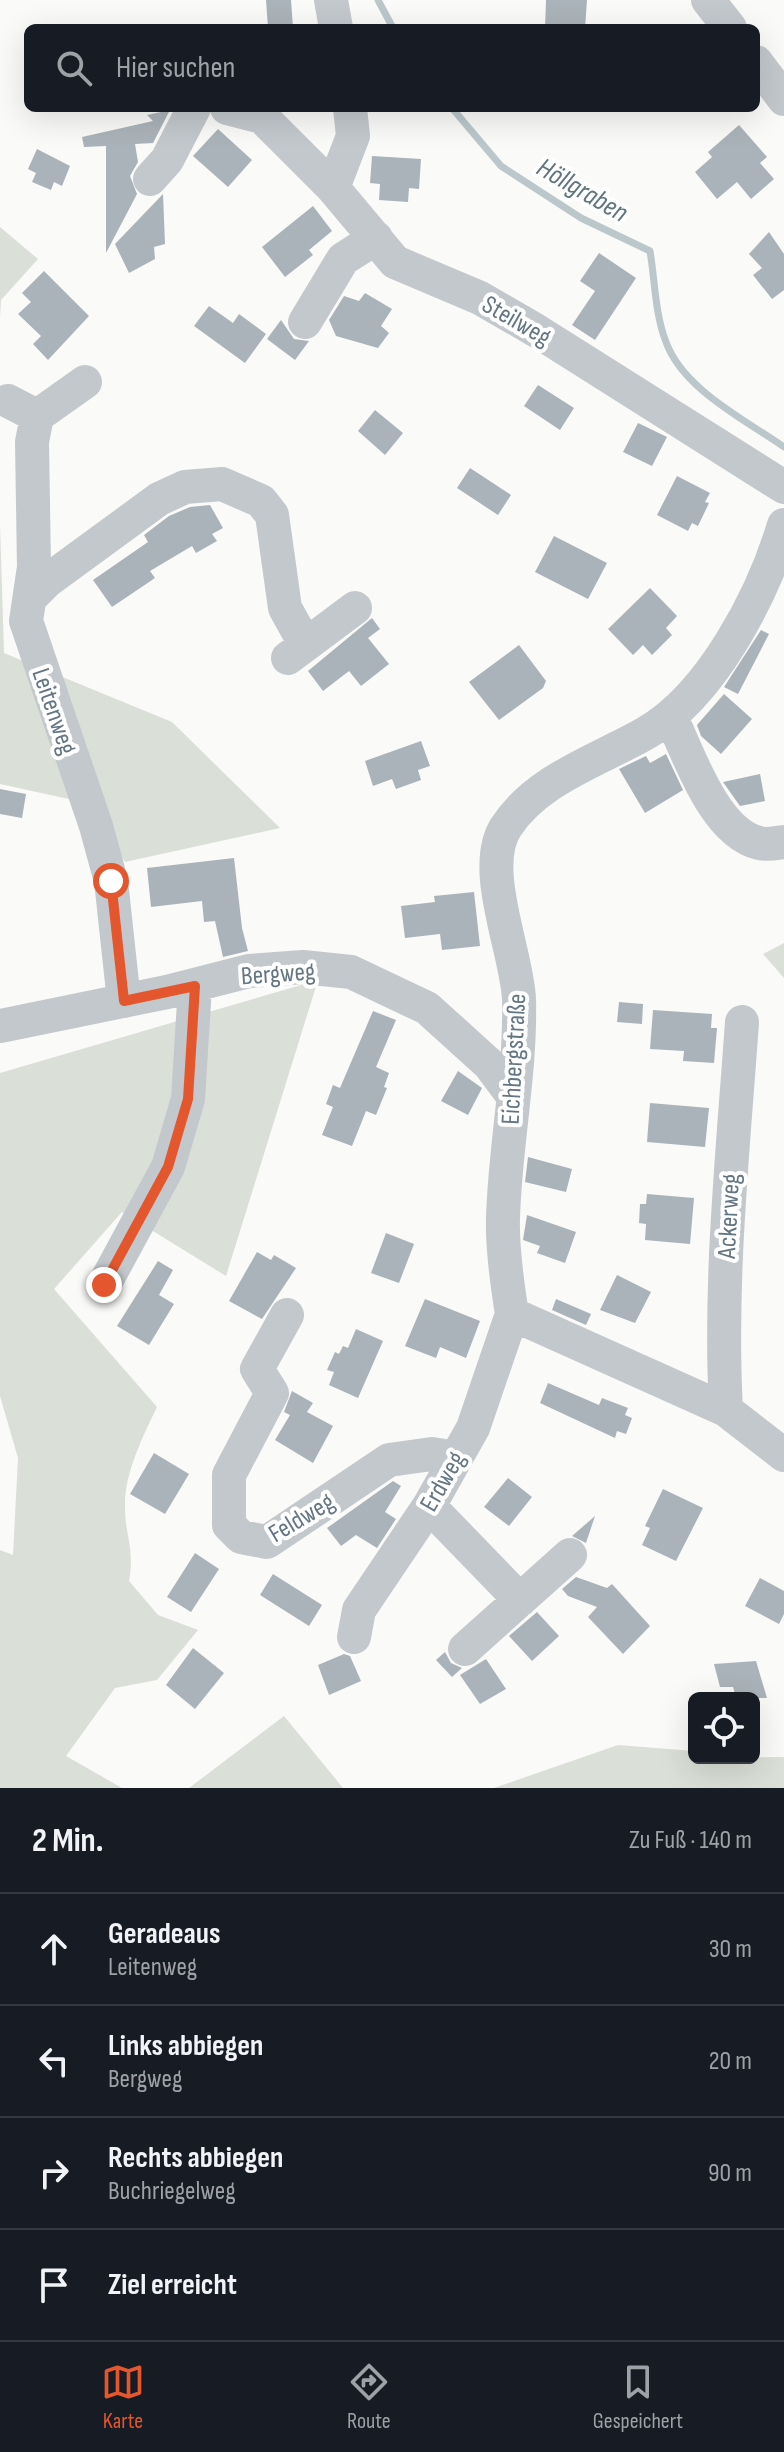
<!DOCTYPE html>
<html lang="de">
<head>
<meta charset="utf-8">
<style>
	body { margin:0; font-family:"Sofia Sans Condensed",sans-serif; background:#242831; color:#f1f3f6 }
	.controls { position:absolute; right:24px; bottom:24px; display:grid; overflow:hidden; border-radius:12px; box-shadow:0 8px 32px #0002 }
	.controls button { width:72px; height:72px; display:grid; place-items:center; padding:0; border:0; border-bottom:2px solid #363941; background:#171b24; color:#f1f3f6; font:40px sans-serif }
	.stop { position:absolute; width:24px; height:24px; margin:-18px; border:6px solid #e4572e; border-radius:50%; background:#fff }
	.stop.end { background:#e4572e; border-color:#fff; box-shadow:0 2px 8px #0008 }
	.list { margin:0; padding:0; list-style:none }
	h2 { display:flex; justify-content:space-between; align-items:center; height:104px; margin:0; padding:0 32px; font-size:34px }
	h2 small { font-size:26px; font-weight:400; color:#9ea1a6 }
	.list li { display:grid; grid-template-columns:52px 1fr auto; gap:24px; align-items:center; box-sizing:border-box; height:112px; padding:0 32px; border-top:2px solid #363941 }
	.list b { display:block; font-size:30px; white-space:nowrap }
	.list p { margin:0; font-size:26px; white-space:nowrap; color:#9ea1a6 }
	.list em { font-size:26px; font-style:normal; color:#9ea1a6 }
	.icon { flex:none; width:44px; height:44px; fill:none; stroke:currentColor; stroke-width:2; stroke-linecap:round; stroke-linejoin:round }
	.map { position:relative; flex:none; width:784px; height:1788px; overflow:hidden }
	.search { position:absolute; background:#171b24; box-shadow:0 8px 32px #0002; left:24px; right:24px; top:24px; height:88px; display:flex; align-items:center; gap:20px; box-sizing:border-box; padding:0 28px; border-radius:12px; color:#9ea1a6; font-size:30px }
	.sheet { height:552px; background:#171b24 }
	nav { display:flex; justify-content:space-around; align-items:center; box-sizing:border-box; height:112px; border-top:2px solid #363941; background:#171b24; font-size:22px; color:#9ea1a6 }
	nav a { display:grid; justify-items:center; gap:4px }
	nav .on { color:#e4572e }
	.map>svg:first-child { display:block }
</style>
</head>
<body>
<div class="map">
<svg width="784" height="1788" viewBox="0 0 784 1788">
	<rect width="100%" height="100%" fill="#fafaf8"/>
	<path fill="#dadfd7" d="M 0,227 L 38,259 L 1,300 L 0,317 Z
		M 0,524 L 4,653 L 172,722 L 280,828 L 125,862 L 87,803 L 0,784 Z
		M 784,943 L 784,978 L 763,954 Z
		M 318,980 L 226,1276 L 122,1212 L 54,1289 L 157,1407 C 143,1436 124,1474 125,1507 C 125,1536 135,1548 129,1581 L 158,1615 L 198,1630 L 157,1680 L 115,1688 L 66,1756 L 122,1788 L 0,1788 L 0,1550 L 13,1555 L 18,1458 L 0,1396 L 0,1073 Z
		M 284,1716 L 343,1788 L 189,1788 Z
		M 618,1745 L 694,1751 L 694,1758 L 784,1757 L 784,1788 L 494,1788 Z"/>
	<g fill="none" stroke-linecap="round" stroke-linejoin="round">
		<path stroke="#bbc7cb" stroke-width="7" d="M 378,0 L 393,28
			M 452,108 L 501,166 L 581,218 L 650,251 C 655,281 655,314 666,342 C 683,389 744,419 784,447"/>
	</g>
	<path fill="#aab3b9" d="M 266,0 L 291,0 L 293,28 L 268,28 Z
		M 546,0 L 587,0 L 585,28 L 545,28 Z
		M 170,110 L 153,143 L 135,144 L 138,162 L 130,176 L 137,194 L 106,253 L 106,146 L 84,147 L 82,137 L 153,121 L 147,115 Z
		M 739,125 L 767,157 L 760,163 L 774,179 L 751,199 L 737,182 L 717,199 L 695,172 L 712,157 L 708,152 Z
		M 218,129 L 252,160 L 228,187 L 193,156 Z
		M 37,149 L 70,166 L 62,186 L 54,182 L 51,190 L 32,182 L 36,173 L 28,169 Z
		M 372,156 L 421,159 L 419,189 L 409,188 L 408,202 L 379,200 L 380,184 L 370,183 Z
		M 163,194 L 165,244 L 154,247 L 155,259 L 129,273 L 115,244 Z
		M 313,206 L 332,231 L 309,250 L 313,255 L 285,277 L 262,247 Z
		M 769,232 L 784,254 L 784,290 L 772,299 L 753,275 L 762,268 L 749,254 Z
		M 599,253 L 636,278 L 595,340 L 572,325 L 595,291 L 580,281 Z
		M 44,271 L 89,316 L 48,360 L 33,344 L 41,336 L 18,314 L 31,302 L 22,293 Z
		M 365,293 L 392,309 L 381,326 L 389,333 L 378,348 L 336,336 L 329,320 L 344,296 L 359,301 Z
		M 209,306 L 233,323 L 239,314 L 266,334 L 245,363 L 194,326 Z
		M 281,320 L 294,339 L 309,341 L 295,360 L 267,339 Z
		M 538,385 L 574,408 L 560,430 L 524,406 Z
		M 375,410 L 403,433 L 385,455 L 358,431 Z
		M 638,423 L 667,437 L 652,466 L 623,452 Z
		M 470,468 L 511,495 L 498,515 L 457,488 Z
		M 677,476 L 710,493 L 705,502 L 709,503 L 698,526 L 692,523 L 688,531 L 657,515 Z
		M 210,505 L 223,528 L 212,534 L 217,541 L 196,553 L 192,546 L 150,571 L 155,578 L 112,607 L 93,580 L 148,542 L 144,535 L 169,516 L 190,507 Z
		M 554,536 L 607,563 L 588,599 L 535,572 Z
		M 650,588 L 677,616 L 666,628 L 672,635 L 652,655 L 643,645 L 633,655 L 608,629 Z
		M 372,618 L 380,629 L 368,638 L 389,664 L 361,686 L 349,671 L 323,691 L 308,671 Z
		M 761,630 L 769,634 L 738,694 L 724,687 Z
		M 519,645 L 546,681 L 543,688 L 499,720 L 469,682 Z
		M 724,694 L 752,719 L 721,754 L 701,736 L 697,725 Z
		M 421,741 L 430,766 L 418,770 L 421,780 L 396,789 L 392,779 L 373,786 L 365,761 Z
		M 666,754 L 683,790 L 645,813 L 619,769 L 646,756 L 650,763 Z
		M 760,774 L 765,801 L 740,806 L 723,782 Z
		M 0,789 L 26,794 L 22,818 L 0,814 Z
		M 234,858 L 242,928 L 248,951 L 223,957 L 215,921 L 204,922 L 202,901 L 151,907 L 147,868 Z
		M 474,892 L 480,946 L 442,950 L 440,934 L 405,938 L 401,906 L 435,902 L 434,896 Z
		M 619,1002 L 643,1004 L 642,1024 L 617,1022 Z
		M 653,1010 L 712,1014 L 711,1028 L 717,1028 L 714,1063 L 683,1061 L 684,1051 L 650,1049 Z
		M 373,1011 L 396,1020 L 376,1067 L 389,1073 L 384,1087 L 387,1088 L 376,1115 L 366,1111 L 352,1146 L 322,1135 L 333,1107 L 326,1104 L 333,1085 L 340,1088 Z
		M 458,1071 L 482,1088 L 468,1115 L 441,1101 Z
		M 650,1103 L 709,1108 L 705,1147 L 647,1142 Z
		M 528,1157 L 572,1169 L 566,1192 L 525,1182 Z
		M 647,1194 L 694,1198 L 690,1244 L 645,1240 L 646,1224 L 639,1223 L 640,1204 L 646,1204 Z
		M 527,1215 L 576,1232 L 565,1263 L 537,1253 L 540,1246 L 523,1240 Z
		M 386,1233 L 414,1244 L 399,1283 L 371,1273 Z
		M 257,1252 L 271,1260 L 274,1255 L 296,1268 L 262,1319 L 229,1301 Z
		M 158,1261 L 173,1270 L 159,1295 L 174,1304 L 149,1345 L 117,1326 Z
		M 617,1275 L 651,1292 L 635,1323 L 600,1310 Z
		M 425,1299 L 480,1321 L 466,1358 L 440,1347 L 436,1358 L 405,1346 Z
		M 556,1299 L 591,1314 L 586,1325 L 552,1310 Z
		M 356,1329 L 383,1341 L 358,1398 L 329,1385 L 334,1372 L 327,1370 L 335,1352 L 339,1354 L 343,1346 L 348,1348 Z
		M 548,1383 L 599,1405 L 602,1398 L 628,1408 L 625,1415 L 632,1418 L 626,1434 L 617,1431 L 615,1438 L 540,1403 Z
		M 292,1391 L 313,1403 L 307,1412 L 333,1426 L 313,1463 L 275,1440 L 290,1415 L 284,1412 Z
		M 154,1453 L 189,1474 L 165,1514 L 130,1494 Z
		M 508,1478 L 532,1497 L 509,1526 L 484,1507 Z
		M 393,1481 L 401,1486 L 385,1512 L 396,1519 L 377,1548 L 356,1535 L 341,1546 L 327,1528 Z
		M 663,1489 L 703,1508 L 676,1561 L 642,1545 L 650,1528 L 645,1526 Z
		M 595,1516 L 586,1543 L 572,1536 Z
		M 195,1553 L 219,1569 L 191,1612 L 167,1597 Z
		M 273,1574 L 322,1605 L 309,1626 L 260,1595 Z
		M 576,1577 L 607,1588 L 612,1584 L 650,1626 L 623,1654 L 588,1617 L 597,1607 L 568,1596 L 562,1589 Z
		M 760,1578 L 784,1591 L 784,1614 L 779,1624 L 745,1606 Z
		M 537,1612 L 559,1636 L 532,1661 L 509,1636 Z
		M 193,1648 L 224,1673 L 195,1709 L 166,1685 Z
		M 445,1652 L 451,1663 L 462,1668 L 452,1677 L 436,1660 Z
		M 344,1654 L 350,1656 L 361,1681 L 329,1695 L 318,1665 Z
		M 486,1659 L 506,1689 L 480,1704 L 460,1675 Z
		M 756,1661 L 767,1698 L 736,1698 L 733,1687 L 720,1687 L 714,1664 Z"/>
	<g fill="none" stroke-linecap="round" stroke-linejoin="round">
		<path stroke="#c3c8cc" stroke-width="34" d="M 331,0 L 336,28
			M 708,0 L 730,28
			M 756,62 L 784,99
			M 227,108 L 262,117 L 333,188
			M 350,108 L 353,136 L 333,188 L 395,262 L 480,298 L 537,331 L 784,487
			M 150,179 L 167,160 L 194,108
			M 305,322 L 343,259 L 376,238
			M 85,382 L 37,416 L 32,442 L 34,567 L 26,621 L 96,826 L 111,881 L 124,1001
			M 8,401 L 37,416
			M 784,525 C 763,595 712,695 646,733 C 599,760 537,779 506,827 C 479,868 517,952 519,999 C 521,1072 505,1145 503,1218 C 502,1249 507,1283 512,1314 L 726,1410 L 784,1455
			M 31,597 L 47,581 L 159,499 L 185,487 L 222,484 L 261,501 L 272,515 L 285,608 L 305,644
			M 288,658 L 355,608
			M 671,717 C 689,755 714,832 759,843 C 766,845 777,843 784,842
			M 0,1026 L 167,992 L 249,971 L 303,967 L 351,972 L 427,1008 L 490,1065 L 513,1096
			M 104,1285 L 168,1167 L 188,1099 L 195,986
			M 287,1315 L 257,1369 L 272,1393 L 229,1475 L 229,1525 L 241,1537 L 267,1542 L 389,1460 L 432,1454 L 456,1458
			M 726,1410 C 719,1281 733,1151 742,1022
			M 429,1506 L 520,1600
			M 354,1637 L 359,1610 L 429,1506 L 473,1428 L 512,1314
			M 465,1649 L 570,1555"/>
	</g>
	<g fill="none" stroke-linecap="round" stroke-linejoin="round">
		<path stroke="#e4572e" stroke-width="10" d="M 104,1285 L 168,1167 L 188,1099 L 195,986 L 124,1001 L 111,881"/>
	</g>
	<g text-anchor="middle" stroke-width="8" stroke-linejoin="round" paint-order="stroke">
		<g font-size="26" fill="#657683" stroke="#fff">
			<text transform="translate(517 320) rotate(30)" y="9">Steilweg</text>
			<text transform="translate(55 711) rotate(71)" y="9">Leitenweg</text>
			<text transform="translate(278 973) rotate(-4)" y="9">Bergweg</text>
			<text transform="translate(513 1059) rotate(-87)" y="9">Eichbergstraße</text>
			<text transform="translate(728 1216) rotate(-87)" y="9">Ackerweg</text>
			<text transform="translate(442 1481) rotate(-60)" y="9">Erdweg</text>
			<text transform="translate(301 1517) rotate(-31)" y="9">Feldweg</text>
		</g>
		<g font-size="28" font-style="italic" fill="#60757c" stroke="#fff">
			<text transform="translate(583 189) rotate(30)" y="10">Höllgraben</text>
		</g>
	</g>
</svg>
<div class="controls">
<button><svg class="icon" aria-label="locate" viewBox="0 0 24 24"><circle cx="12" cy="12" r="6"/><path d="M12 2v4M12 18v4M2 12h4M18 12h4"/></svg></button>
</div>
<div class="stop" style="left:111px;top:881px"></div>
<div class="stop end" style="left:104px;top:1285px"></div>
<div class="search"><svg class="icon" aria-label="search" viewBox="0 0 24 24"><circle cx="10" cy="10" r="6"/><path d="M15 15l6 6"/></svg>Hier suchen</div>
</div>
<section class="sheet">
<h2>2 Min.<small>Zu Fuß · 140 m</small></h2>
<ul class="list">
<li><svg class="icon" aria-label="ahead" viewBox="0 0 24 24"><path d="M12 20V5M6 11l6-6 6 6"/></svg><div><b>Geradeaus</b><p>Leitenweg</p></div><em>30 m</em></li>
<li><svg class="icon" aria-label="left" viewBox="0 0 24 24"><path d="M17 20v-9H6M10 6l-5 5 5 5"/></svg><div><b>Links abbiegen</b><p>Bergweg</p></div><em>20 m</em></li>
<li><svg class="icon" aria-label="right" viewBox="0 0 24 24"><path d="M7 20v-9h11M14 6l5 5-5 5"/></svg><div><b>Rechts abbiegen</b><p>Buchriegelweg</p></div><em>90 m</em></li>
<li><svg class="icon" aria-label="arrive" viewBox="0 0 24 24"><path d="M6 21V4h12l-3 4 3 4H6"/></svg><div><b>Ziel erreicht</b></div></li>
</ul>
</section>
<nav>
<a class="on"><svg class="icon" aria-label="map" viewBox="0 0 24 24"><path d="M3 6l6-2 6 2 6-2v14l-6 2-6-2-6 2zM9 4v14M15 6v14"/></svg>Karte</a>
<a><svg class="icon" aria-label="directions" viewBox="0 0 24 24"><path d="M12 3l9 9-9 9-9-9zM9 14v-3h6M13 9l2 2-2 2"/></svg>Route</a>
<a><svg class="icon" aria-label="saved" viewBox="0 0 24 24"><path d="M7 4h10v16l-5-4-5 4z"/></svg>Gespeichert</a>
</nav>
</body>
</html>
